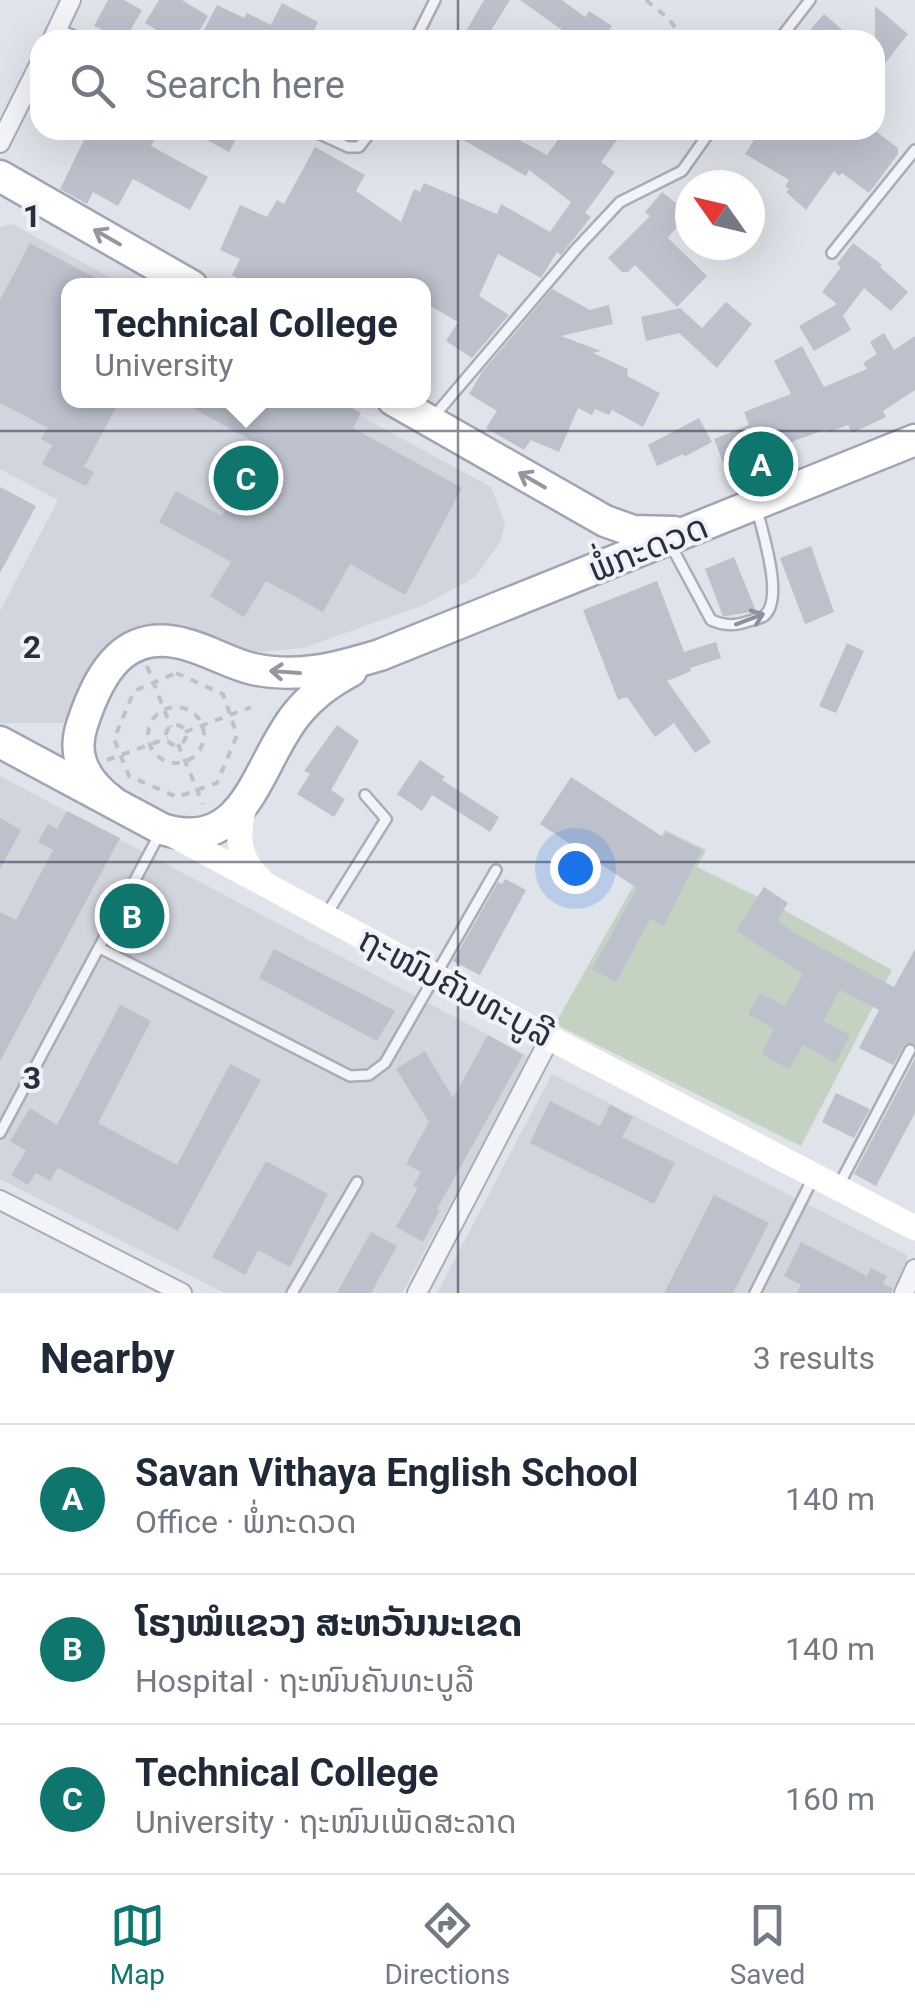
<!DOCTYPE html>
<html lang="en">
<head>
<meta charset="utf-8">
<style>
	body { margin:0; font-family:Roboto,"Noto Sans Lao",sans-serif; background:#f2f2f3; color:#1f2937 }
	.compass { position:absolute; left:675px; top:170px; width:90px; height:90px; border-radius:50%; background:#fff; box-shadow:0 10px 40px #0002; rotate:304deg }
	.you { position:absolute; left:575px; top:868px; width:35px; height:35px; margin:-25px; border:8px solid #fff; border-radius:50%; background:#1a73e8; box-shadow:0 0 0 15px #1a73e833 }
	.badge { display:grid; place-items:center; width:65px; height:65px; border-radius:50%; background:#0f766e; color:#fff; font-size:32px; font-weight:700 }
	.pin { position:absolute; translate:-50% -50%; border:5px solid #fff; box-shadow:0 2px 10px #0006 }
	.popup { position:absolute; left:61px; top:278px; width:370px; height:130px; box-sizing:border-box; display:grid; place-content:center; border-radius:20px; background:#fff; filter:drop-shadow(0 2px 8px #0005); font-size:32px; white-space:nowrap; color:#747a83 }
	.popup b { font-size:38px; color:#1f2937 }
	.popup::after { content:''; position:absolute; left:50%; top:100%; margin-left:-20px; border:20px solid transparent; border-top-color:#fff }
	.list { margin:0; padding:0; list-style:none }
	h2 { display:flex; justify-content:space-between; align-items:center; height:130px; margin:0; padding:0 40px; font-size:42px }
	h2 small { font-size:32px; font-weight:400; color:#747a83 }
	.list li { display:grid; grid-template-columns:65px 1fr auto; gap:30px; align-items:center; box-sizing:border-box; height:150px; padding:0 40px; border-top:2px solid #e0e1e3 }
	.list b { display:block; font-size:38px; white-space:nowrap }
	.list p { margin:0; font-size:32px; white-space:nowrap; color:#747a83 }
	.list em { font-size:32px; font-style:normal; color:#747a83 }
	.icon { flex:none; width:55px; height:55px; fill:none; stroke:currentColor; stroke-width:2; stroke-linecap:round; stroke-linejoin:round }
	.map { position:relative; flex:none; width:915px; height:1293px; overflow:hidden }
	.search { position:absolute; background:#fff; box-shadow:0 10px 40px #0002; left:30px; right:30px; top:30px; height:110px; display:flex; align-items:center; gap:25px; box-sizing:border-box; padding:0 35px; border-radius:30px; color:#747a83; font-size:38px }
	.sheet { height:580px; background:#fff }
	nav { display:flex; justify-content:space-around; align-items:center; box-sizing:border-box; height:140px; border-top:2px solid #e0e1e3; background:#fff; font-size:28px; color:#747a83 }
	nav a { display:grid; justify-items:center; gap:5px }
	nav .on { color:#0f766e }
	.map>svg:first-child { display:block }
</style>
</head>
<body>
<div class="map">
<svg width="915" height="1293" viewBox="0 0 915 1293">
	<rect width="100%" height="100%" fill="#e0e3e9"/>
	<path fill="#d2d5de" d="M 12,224 L 124,285 L 69,286 L 69,400 L 333,401 L 491,487 L 505,523 L 501,541 L 475,577 L 424,605 L 303,648 L 249,653 L 176,628 L 156,626 L 139,630 L 125,635 L 99,655 L 89,669 L 66,723 L 0,723 L 0,611 L 58,500 L 0,469 L 0,227 Z
		M 0,776 L 530,1057 L 402,1293 L 224,1293 L 0,1179 Z
		M 552,1074 L 907,1255 L 907,1263 L 892,1293 L 437,1293 Z"/>
	<path fill="#c4d3c1" d="M 665,830 L 706,850 L 697,867 L 758,897 L 764,887 L 784,910 L 892,970 L 801,1146 L 555,1024 Z"/>
	<path fill="#bdc1cc" d="M 108,0 L 124,0 L 142,10 L 125,40 L 94,26 Z
		M 159,0 L 182,0 L 208,16 L 194,40 L 173,40 L 145,23 Z
		M 484,0 L 510,0 L 485,40 L 461,40 Z
		M 520,0 L 562,0 L 585,17 L 589,11 L 612,26 L 603,40 L 576,40 Z
		M 282,3 L 318,22 L 309,40 L 225,40 L 204,30 L 217,5 L 244,18 L 247,13 L 271,25 Z
		M 875,6 L 908,34 L 875,76 Z
		M 824,14 L 854,40 L 801,40 Z
		M 89,130 L 160,130 L 151,146 L 208,177 L 190,210 L 133,179 L 118,206 L 93,192 L 87,204 L 60,189 Z
		M 188,130 L 241,130 L 229,152 Z
		M 446,130 L 525,130 L 519,140 L 547,155 L 565,130 L 624,130 L 601,162 L 615,172 L 585,213 L 591,217 L 561,255 L 557,252 L 541,278 L 498,254 L 479,296 L 509,315 L 472,358 L 446,341 L 458,322 L 424,302 L 424,286 L 255,286 L 232,275 L 240,259 L 220,250 L 240,205 L 267,217 L 277,200 L 284,204 L 315,147 L 365,175 L 356,191 L 401,222 L 414,189 L 420,192 L 424,183 L 497,214 L 501,204 L 550,232 L 571,202 L 529,170 L 526,176 Z
		M 760,130 L 831,130 L 842,140 L 852,130 L 874,130 L 898,148 L 898,154 L 869,193 L 842,173 L 839,176 L 834,171 L 806,210 L 786,192 L 789,189 L 785,186 L 789,180 L 745,154 Z
		M 662,192 L 688,213 L 668,238 L 707,276 L 677,307 L 635,265 L 628,272 L 622,272 L 608,258 L 650,216 L 645,212 Z
		M 30,243 L 110,286 L 68,286 L 68,400 L 120,400 L 84,467 L 94,472 L 86,486 L 42,464 L 52,445 L 41,439 L 48,428 L 0,403 L 0,300 Z
		M 853,243 L 882,265 L 880,267 L 908,292 L 891,311 L 864,288 L 843,316 L 851,330 L 814,351 L 799,326 L 837,304 L 822,292 L 841,267 L 837,264 Z
		M 552,289 L 590,310 L 609,305 L 613,324 L 561,336 L 601,351 L 593,353 L 628,369 L 627,376 L 660,393 L 643,427 L 612,410 L 609,415 L 595,409 L 592,415 L 578,408 L 559,452 L 531,440 L 524,450 L 486,428 L 497,411 L 469,394 L 482,372 Z
		M 726,302 L 752,324 L 717,368 L 679,333 L 646,341 L 641,317 L 680,308 L 702,328 Z
		M 884,333 L 894,350 L 915,336 L 915,390 L 883,411 L 886,417 L 852,433 L 848,425 L 828,432 L 827,429 L 791,442 L 793,448 L 756,462 L 761,476 L 733,488 L 714,439 L 749,425 L 744,412 L 791,394 L 774,361 L 802,346 L 824,387 L 867,369 L 863,363 L 877,354 L 870,342 Z
		M 179,400 L 338,400 L 361,413 L 353,428 L 462,488 L 405,595 L 350,564 L 323,612 L 266,581 L 244,617 L 210,596 L 231,562 L 159,522 L 176,491 L 222,516 L 261,446 Z
		M 699,418 L 712,442 L 684,457 L 683,454 L 657,466 L 648,445 Z
		M 0,487 L 36,506 L 0,573 Z
		M 811,546 L 834,612 L 805,624 L 780,558 Z
		M 734,557 L 756,611 L 727,616 L 723,616 L 705,569 Z
		M 657,581 L 684,652 L 716,642 L 721,658 L 690,668 L 691,671 L 667,681 L 711,742 L 695,753 L 674,723 L 655,737 L 627,697 L 618,700 L 583,610 Z
		M 847,643 L 864,651 L 836,713 L 819,706 Z
		M 337,725 L 359,741 L 331,790 L 345,799 L 334,817 L 297,794 L 310,774 L 304,771 Z
		M 420,760 L 445,777 L 442,780 L 499,817 L 490,832 L 432,795 L 422,811 L 397,794 Z
		M 571,777 L 663,837 L 666,832 L 702,850 L 664,926 L 650,919 L 616,982 L 592,969 L 637,888 L 540,824 Z
		M 67,811 L 120,838 L 0,1061 L 0,912 L 16,920 L 53,850 L 38,842 L 48,824 L 57,829 Z
		M 0,818 L 21,830 L 0,869 Z
		M 505,879 L 526,890 L 480,975 L 453,961 L 498,882 L 502,884 Z
		M 764,887 L 788,903 L 777,920 L 796,934 L 894,987 L 915,949 L 915,1044 L 905,1044 L 893,1065 L 859,1048 L 879,1010 L 840,990 L 823,1021 L 850,1035 L 835,1063 L 803,1045 L 789,1069 L 761,1054 L 774,1029 L 748,1014 L 760,993 L 785,1006 L 803,974 L 736,931 Z
		M 274,949 L 395,1011 L 377,1041 L 259,978 Z
		M 120,1005 L 151,1021 L 98,1123 L 177,1165 L 230,1064 L 261,1080 L 178,1231 L 58,1168 L 50,1181 L 36,1173 L 28,1185 L 11,1175 L 26,1151 L 10,1141 L 30,1108 L 57,1125 Z
		M 488,1035 L 523,1055 L 437,1209 L 440,1210 L 423,1242 L 396,1227 L 418,1188 L 413,1186 L 421,1172 L 406,1164 L 429,1122 L 396,1069 L 425,1051 L 453,1098 Z
		M 915,1058 L 915,1113 L 876,1186 L 854,1174 Z
		M 836,1093 L 870,1109 L 854,1138 L 822,1122 Z
		M 550,1101 L 600,1126 L 610,1105 L 633,1117 L 622,1137 L 675,1163 L 654,1204 L 530,1143 Z
		M 266,1161 L 328,1194 L 290,1267 L 258,1250 L 245,1275 L 212,1257 Z
		M 714,1195 L 769,1223 L 733,1293 L 664,1293 Z
		M 371,1232 L 397,1246 L 371,1293 L 337,1293 Z
		M 801,1242 L 867,1276 L 871,1268 L 887,1276 L 883,1284 L 892,1288 L 892,1293 L 797,1293 L 801,1285 L 784,1276 Z"/>
	<g fill="none" stroke-linecap="round" stroke-linejoin="round">
		<defs>
			<path id="lane" d="M 57,29 L 84,40
				M 415,40 L 435,0
				M 779,40 L 810,0
				M 311,130 L 348,147 L 359,147 L 372,130
				M 832,253 L 915,150
				M 435,415 L 577,248 L 620,202 L 682,171 L 711,130
				M 669,542 L 711,620 C 725,626 735,626 749,621 C 750,621 763,617 764,616 C 785,599 762,532 757,509
				M 326,915 L 386,819 L 365,795
				M 100,948 L 350,1076 L 369,1075 L 385,1063 L 496,870
				M 0,1133 L 159,835
				M 839,1185 L 910,1050
				M 292,1293 L 357,1182
				M 755,1293 L 813,1178"/>
			<path id="street" d="M 52,40 L 71,0
				M 0,143 L 40,63
				M 0,1200 L 182,1293
				M 417,1293 L 550,1038
				M 904,1293 L 915,1269"/>
			<path id="primary" d="M 0,176 L 192,286
				M 393,400 L 605,521 L 633,531 L 674,532
				M 0,742 L 162,829 C 247,855 256,765 296,715 C 311,696 330,682 351,671
				M 113,802 C 87,783 71,758 82,725 C 99,672 125,626 188,645 C 210,651 231,664 253,669 C 298,679 337,668 380,655 L 915,440"/>
		</defs>
		<use href="#lane" stroke="#a9adb7" stroke-width="14"/>
		<use href="#street" stroke="#a9adb7" stroke-width="22"/>
		<use href="#primary" stroke="#9fa5b5" stroke-width="35"/>
		<path stroke="#bec1c8" stroke-width="4" stroke-dasharray="8 8" stroke-linecap="butt" d="M 646,0 L 669,19 L 684,40
			M 147,666 L 171,727
			M 176,673 L 223,694 L 237,735 L 217,783 L 177,797 L 129,776 L 114,739 L 134,691 Z
			M148 735a28 28 0 1 1 56 0a28 28 0 1 1-56 0Z
			M166 735a10 10 0 1 1 20 0a10 10 0 1 1-20 0Z
			M 185,732 L 251,707
			M 178,744 L 203,804
			M 107,760 L 168,738"/>
		<use href="#lane" stroke="#f3f4f8" stroke-width="9"/>
		<use href="#street" stroke="#f3f4f8" stroke-width="18"/>
		<path stroke="#fff" stroke-width="25" d="M 246,800 C 237,830 235,857 260,879
			M 168,832 L 550,1038 L 915,1228"/>
		<use href="#primary" stroke="#fff" stroke-width="30"/>
	</g>
	<defs><path id="oneway-shaft" d="M-6 0H5M1.5-3L5.5 0L1.5 3" fill="none" stroke-width="1.6" stroke-linecap="round" stroke-linejoin="round" transform="scale(2.5)"/></defs>
	<g stroke="#9496a0">
		<use href="#oneway-shaft" transform="translate(107 237) rotate(-150)"/>
		<use href="#oneway-shaft" transform="translate(532 480) rotate(-150)"/>
		<use href="#oneway-shaft" transform="translate(285 672) rotate(-176)"/>
	</g>
	<use stroke="#8e919c" href="#oneway-shaft" transform="translate(750 619) rotate(-21)"/>
	<path fill="none" stroke="#292e41" stroke-width="2.5" stroke-opacity="0.55" d="M 458,0 L 458,40M 458,130 L 458,1293M 0,431 L 915,431M 0,862 L 915,862"/>
	<g text-anchor="middle" stroke-width="8" stroke-linejoin="round" paint-order="stroke">
		<g font-size="35" fill="#292e41" stroke="#f0f2f7">
			<text transform="translate(648 548) rotate(-22)" y="12">ພໍ່ກະດວດ</text>
			<text transform="translate(456 987) rotate(28)" y="12">ຖະໜົນຄັນທະບູລີ</text>
		</g>
	</g>
	<g font-size="32" text-anchor="middle" font-weight="bold" fill="#292e41" stroke="#f0f2f7" stroke-width="8" stroke-linejoin="round" paint-order="stroke">
		<text x="32" y="227">1</text>
		<text x="32" y="658">2</text>
		<text x="32" y="1089">3</text>
	</g>
</svg>
<svg class="compass" viewBox="-18 -18 36 36"><path d="M0-13l5 13h-10z" fill="#e53935"/><path d="M0 13l5-13h-10z" fill="#747a83"/></svg>
<div class="you"></div>
<div class="pin badge" style="left:761px;top:464px">A</div>
<div class="pin badge" style="left:132px;top:916px">B</div>
<div class="pin badge" style="left:246px;top:478px">C</div>
<div class="popup"><b>Technical College</b>University</div>
<div class="search"><svg class="icon" aria-label="search" viewBox="0 0 24 24"><circle cx="10" cy="10" r="6"/><path d="M15 15l6 6"/></svg>Search here</div>
</div>
<section class="sheet">
<h2>Nearby<small>3 results</small></h2>
<ul class="list">
<li><span class="badge">A</span><div><b>Savan Vithaya English School</b><p>Office · ພໍ່ກະດວດ</p></div><em>140 m</em></li>
<li><span class="badge">B</span><div><b>ໂຮງໝໍແຂວງ ສະຫວັນນະເຂດ</b><p>Hospital · ຖະໜົນຄັນທະບູລີ</p></div><em>140 m</em></li>
<li><span class="badge">C</span><div><b>Technical College</b><p>University · ຖະໜົນເພັດສະລາດ</p></div><em>160 m</em></li>
</ul>
</section>
<nav>
<a class="on"><svg class="icon" aria-label="map" viewBox="0 0 24 24"><path d="M3 6l6-2 6 2 6-2v14l-6 2-6-2-6 2zM9 4v14M15 6v14"/></svg>Map</a>
<a><svg class="icon" aria-label="directions" viewBox="0 0 24 24"><path d="M12 3l9 9-9 9-9-9zM9 14v-3h6M13 9l2 2-2 2"/></svg>Directions</a>
<a><svg class="icon" aria-label="saved" viewBox="0 0 24 24"><path d="M7 4h10v16l-5-4-5 4z"/></svg>Saved</a>
</nav>
</body>
</html>
